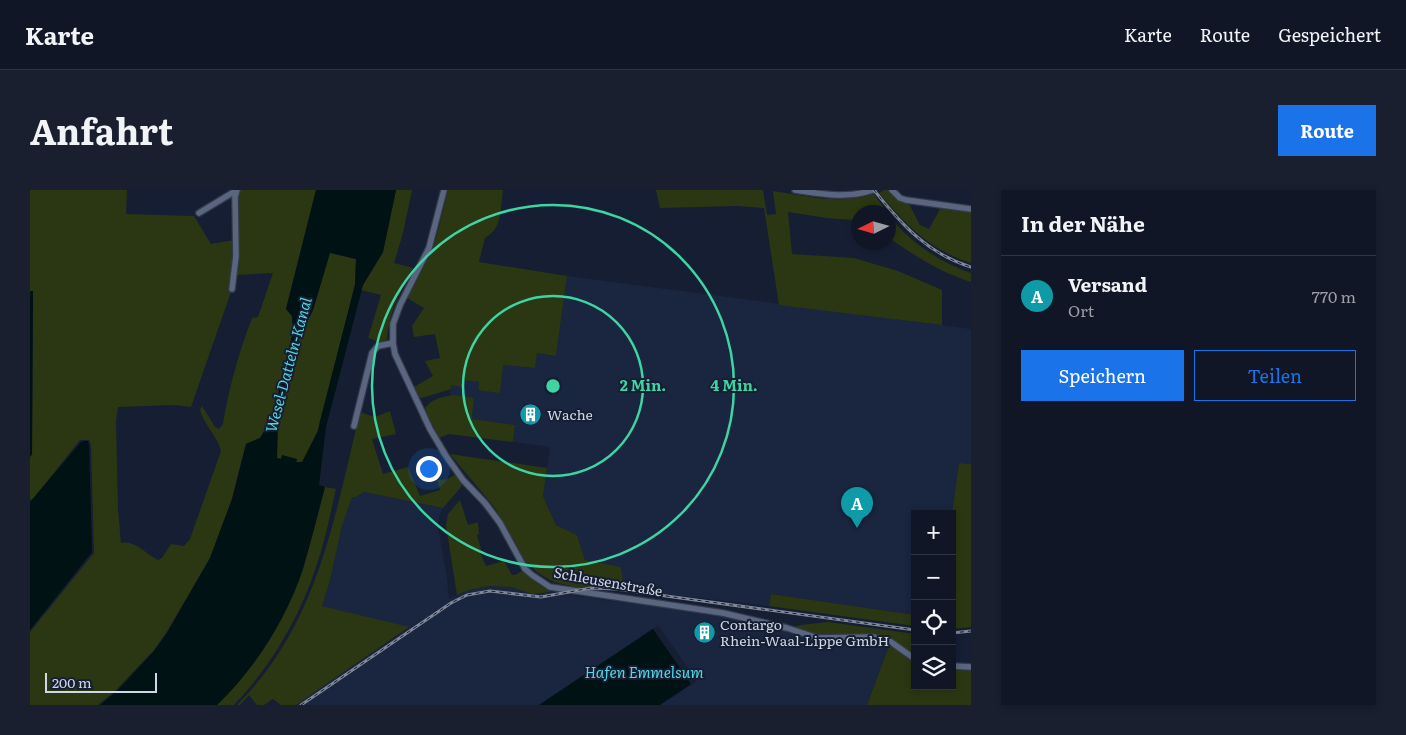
<!DOCTYPE html>
<html lang="de">
<head>
<meta charset="utf-8">
<style>
	body { margin:0; font-family:Literata,serif; background:#191f2e; color:#f1f3f6 }
	.controls { position:absolute; right:15px; bottom:15px; display:grid; overflow:hidden; border-radius:0px; box-shadow:0 2px 8px #0003 }
	.controls button { width:45px; height:45px; display:grid; place-items:center; padding:0; border:0; border-bottom:1px solid #303543; background:#101626; color:#f1f3f6; font:25px sans-serif }
	.compass { position:absolute; left:821px; top:15px; width:45px; height:45px; border-radius:50%; background:#101626; box-shadow:0 2px 8px #0003; rotate:265deg }
	.scale { position:absolute; left:15px; bottom:12px; width:112px; box-sizing:border-box; padding-left:5px; border:2px solid #cfd6e4; border-top:0; font-size:14px; line-height:18px; white-space:nowrap; color:#cfd6e4; -webkit-text-stroke:4px #151e33; paint-order:stroke }
	.you { position:absolute; left:398px; top:278px; width:18px; height:18px; margin:-12px; border:4px solid #fff; border-radius:50%; background:#1a73e8; box-shadow:0 0 0 8px #1a73e833 }
	.badge { display:grid; place-items:center; width:32px; height:32px; border-radius:50%; background:#1a73e8; color:#fff; font-size:16px; font-weight:700 }
	.pin { position:absolute; translate:-50% -41px; filter:drop-shadow(0 1px 2px #0008) }
	.pin::after { content:''; position:absolute; top:26px; width:18px; height:15px; background:inherit; clip-path:polygon(0 0,100% 0,50% 100%) }
	.list { margin:0; padding:0; list-style:none }
	h2 { display:flex; justify-content:space-between; align-items:center; height:65px; margin:0; padding:0 20px; font-size:21px }
	h2 small { font-size:16px; font-weight:400; color:#9c9fa7 }
	.list li { display:grid; grid-template-columns:32px 1fr auto; gap:15px; align-items:center; box-sizing:border-box; height:80px; padding:0 20px; border-top:1px solid #303543 }
	.list b { display:block; font-size:19px; white-space:nowrap }
	.list p { margin:0; font-size:16px; white-space:nowrap; color:#9c9fa7 }
	.list em { font-size:16px; font-style:normal; color:#9c9fa7 }
	.actions { display:flex; gap:10px; padding:15px 20px }
	.actions a { flex:1; padding:11px 0; border:1px solid #1a73e8; border-radius:0px; text-align:center; font-size:18px; color:#1a73e8 }
	.actions .main { background:#1a73e8; color:#fff }
	.icon { flex:none; width:28px; height:28px; fill:none; stroke:currentColor; stroke-width:2; stroke-linecap:round; stroke-linejoin:round }
	.map { position:relative; flex:none; width:941px; height:515px; overflow:hidden; border-radius:0px }
	header { display:flex; align-items:center; gap:30px; box-sizing:border-box; height:70px; padding:0 25px; background:#101626; border-bottom:1px solid #303543 }
	header strong { font-size:24px }
	nav { display:flex; gap:28px; margin-inline-start:auto; font-size:18px }
	.intro { display:flex; align-items:center; justify-content:space-between; box-sizing:border-box; height:120px; padding:0 30px }
	h1 { margin:0; font-size:35px }
	.button { padding:12px 22px; border-radius:0px; background:#1a73e8; color:#fff; font-size:18px; font-weight:700 }
	main { display:flex; gap:30px; padding:0 30px }
	aside { flex:1; background:#101626; border-radius:0px; box-shadow:0 2px 8px #0003 }
	.map>svg:first-child { display:block }
</style>
</head>
<body>
<header>
<strong>Karte</strong>
<nav><a>Karte</a><a>Route</a><a>Gespeichert</a></nav>
</header>
<div class="intro"><h1>Anfahrt</h1><a class="button">Route</a></div>
<main>
<div class="map">
<svg width="941" height="515" viewBox="0 0 941 515">
	<rect width="100%" height="100%" fill="#151e33"/>
	<path fill="#1a2540" d="M 537,86 L 941,139 L 941,274 L 929,273 L 922,325 L 922,324 L 885,324 L 885,425 L 741,404 L 739,416 L 594,399 L 591,377 L 555,370 L 547,345 L 526,335 L 513,306 L 520,257 L 483,252 L 485,235 L 442,229 L 444,208 L 420,206 L 421,195 L 434,189 L 449,191 L 448,200 L 473,175 L 504,178 L 507,163 L 526,166 Z
		M 334,302 L 413,318 L 409,327 L 408,337 L 417,388 L 419,409 L 439,400 L 459,396 L 481,397 L 502,404 L 521,402 L 573,410 L 693,424 L 754,439 L 842,448 L 860,453 L 837,515 L 630,515 L 667,491 L 628,435 L 509,515 L 266,515 L 379,438 L 292,416 L 300,390 L 312,336 L 320,310 L 322,307 L 326,307 Z"/>
	<path fill="#2b3712" d="M 0,0 L 97,0 L 96,24 L 164,26 L 181,54 L 204,50 L 202,99 L 161,217 L 144,215 L 88,217 L 86,232 L 88,319 L 91,353 C 106,350 115,364 128,370 L 132,368 L 141,354 L 154,356 L 160,349 L 191,261 C 187,245 174,235 170,220 L 172,216 L 185,237 L 189,239 L 193,234 C 199,197 209,162 222,128 L 228,127 L 243,83 L 206,85 L 207,9 L 209,0 L 286,0 L 256,119 L 262,126 L 263,142 L 242,228 L 230,248 L 216,254 L 202,309 L 180,368 L 136,443 L 124,460 L 86,500 L 68,515 L 0,515 L 0,442 L 64,363 L 61,255 L 59,250 L 50,250 L 3,309 L 0,310 L 0,267 L 2,264 L 3,101 L 0,101 Z
		M 366,0 L 382,0 L 373,43 L 364,73 L 383,78 C 370,103 359,121 357,149 L 348,154 L 345,150 L 338,148 L 351,105 L 331,100 L 333,95 L 353,62 Z
		M 418,0 L 473,0 C 470,19 473,38 455,48 L 449,72 L 537,86 L 526,166 L 507,163 L 505,178 L 473,175 L 470,203 L 448,200 L 449,192 L 434,190 L 433,197 L 421,195 L 421,199 L 392,208 L 389,207 L 384,197 L 403,186 L 395,171 L 410,168 L 405,144 L 384,147 L 382,136 L 394,118 L 377,108 L 393,79 L 406,49 Z
		M 626,0 L 733,0 L 737,25 L 746,24 L 743,1 C 776,6 811,15 844,4 L 857,22 L 828,22 L 828,32 L 824,30 L 797,28 L 758,22 L 762,64 L 824,68 L 868,81 L 912,100 L 912,135 L 749,115 L 734,18 L 707,16 L 630,18 Z
		M 854,0 L 859,0 L 869,9 L 878,12 L 890,35 L 899,39 L 911,17 L 941,21 L 941,73 C 901,61 875,34 849,3 Z
		M 858,24 C 878,51 909,72 941,83 L 941,92 C 909,82 886,66 859,48 Z
		M 300,62 L 326,69 L 325,94 L 288,240 L 272,273 L 266,273 L 267,269 L 252,266 L 251,269 L 247,268 L 248,230 L 270,146 L 283,120 Z
		M 425,205 L 444,208 L 442,229 L 485,235 L 483,252 L 419,244 L 409,248 L 396,222 L 395,218 C 401,209 414,206 425,205 Z
		M 360,221 L 366,244 L 342,249 L 353,284 L 378,277 L 390,306 L 410,300 L 407,290 L 417,289 L 425,285 L 432,293 L 431,297 L 413,318 L 334,302 L 326,307 L 322,307 L 312,336 L 300,390 L 292,416 L 379,437 L 266,515 L 251,515 L 243,509 L 234,515 L 227,515 L 219,505 L 210,515 L 207,515 C 288,434 304,329 330,222 L 345,227 Z
		M 420,264 L 517,278 L 513,306 L 526,335 L 547,345 L 555,370 L 591,377 L 594,399 L 567,396 L 550,398 L 524,392 L 508,383 L 494,370 L 465,318 Z
		M 929,273 L 941,274 L 941,437 L 922,439 L 922,324 Z
		M 295,297 L 306,299 C 300,325 295,352 286,377 C 269,429 241,476 204,515 L 187,515 L 212,488 L 259,412 L 272,380 Z
		M 430,310 L 438,335 L 448,332 L 449,344 L 447,345 L 451,359 L 449,361 L 456,376 L 474,371 L 482,385 L 485,385 L 492,381 L 508,394 L 521,402 L 502,404 L 481,397 L 459,396 L 439,400 L 427,405 L 416,335 L 418,324 Z
		M 741,404 L 885,425 L 885,436 L 739,416 Z
		M 798,432 L 885,444 L 885,467 L 861,450 L 789,446 L 764,437 L 771,435 Z
		M 860,453 L 885,470 L 885,496 L 922,496 L 922,477 L 941,478 L 941,515 L 837,515 Z"/>
	<path fill="#001214" fill-rule="evenodd" d="M 286,0 L 366,0 L 353,62 L 333,95 L 296,237 L 289,295 L 295,297 C 288,324 281,352 273,379 C 257,428 225,479 187,515 L 70,515 L 87,501 L 124,461 L 137,443 L 180,368 L 202,309 L 216,254 L 230,248 L 242,228 L 263,142 L 262,126 L 256,119 ZM 300,63 L 326,69 L 325,95 L 290,231 L 288,241 L 272,272 L 266,272 L 267,269 L 252,265 L 251,269 L 247,268 L 248,230 L 270,146 L 283,120 Z
		M 0,101 L 3,101 L 2,264 L 0,267 Z
		M 54,251 L 58,251 L 59,256 L 62,362 L 0,440 L 0,312 L 51,252 Z
		M 623,439 L 661,494 L 630,515 L 509,515 Z"/>
	<g fill="none" stroke-linecap="round" stroke-linejoin="round">
		<defs>
			<path id="minor" d="M 414,0 L 399,58 L 370,115 L 363,134 L 363,153 L 365,164 L 400,239 L 416,266 L 433,290 L 455,313 L 470,333 L 495,379 L 502,385 L 520,397 L 693,423 L 757,438 L 788,448 L 843,447 L 861,452 L 885,469
				M 765,0 C 792,4 817,9 843,0
				M 862,0 L 870,8 L 876,10 L 941,19
				M 169,23 L 207,0
				M 202,99 L 206,66 L 205,7 L 207,0
				M 324,236 L 342,163 L 348,156 L 363,153
				M 922,476 L 941,477"/>
		</defs>
		<use href="#minor" stroke="#34394a" stroke-width="8"/>
		<use href="#minor" stroke="#5a6680" stroke-width="5.5"/>
		<defs>
			<path id="rail" d="M 844,0 C 871,34 898,64 941,77
				M 922,443 L 941,441
				M 271,515 L 421,413 L 437,405 L 460,401 L 511,407 L 561,398 L 585,399 L 885,440"/>
		</defs>
		<use href="#rail" stroke="#7f8798" stroke-width="3"/>
		<use href="#rail" stroke="#151e33" stroke-width="1" stroke-dasharray="4" stroke-linecap="butt"/>
	</g>
	<g fill="none" stroke="#3ed4a3" stroke-width="2.5">
		<circle cx="523" cy="196" r="90"/>
		<circle cx="523" cy="196" r="181"/>
	</g>
	<defs>
		<symbol id="building-disc" viewBox="-11 -11 22 22"><circle r="9.5" fill="#0f9aa8" stroke="#151e33"/><path d="M-4-6H4V6H1V3H-1V6H-4ZM-2.5-4.3h1.7v1.8h-1.7ZM.8-4.3h1.7v1.8H.8ZM-2.5-1h1.7V.8h-1.7ZM.8-1h1.7V.8H.8Z" fill="#fff"/></symbol>
	</defs>
	<g fill-rule="evenodd">
		<use href="#building-disc" x="488" y="212" width="25" height="25"/>
		<use href="#building-disc" x="662" y="430" width="25" height="25"/>
	</g>
	<g text-anchor="middle" stroke-width="4" stroke-linejoin="round" paint-order="stroke">
		<g font-size="14" fill="#cfd6e4" stroke="#151e33" text-anchor="start">
			<text x="517" y="230">Wache</text>
			<text x="690" y="440">Contargo<tspan x="690" dy="16">Rhein-Waal-Lippe GmbH</tspan></text>
		</g>
		<g font-size="14" fill="#cfd6e4" stroke="#151e33">
			<text transform="translate(578 392) rotate(10)" y="5">Schleusenstraße</text>
		</g>
		<g font-size="15" font-style="italic" fill="#54d7e0" stroke="#151e33">
			<text transform="translate(259 175) rotate(-75)" y="5">Wesel-Datteln-Kanal</text>
			<text x="614" y="488">Hafen Emmelsum</text>
		</g>
	</g>
	<circle cx="523" cy="196" r="8" fill="#3ed4a3" stroke="#151e33" stroke-width="2.5"/>
	<g font-size="15" text-anchor="middle" font-weight="bold" fill="#3ed4a3" stroke="#151e33" stroke-width="4" stroke-linejoin="round" paint-order="stroke">
		<text x="613" y="201">2 Min.</text>
		<text x="704" y="201">4 Min.</text>
	</g>
</svg>
<div class="controls">
<button>+</button>
<button>−</button>
<button><svg class="icon" aria-label="locate" viewBox="0 0 24 24"><circle cx="12" cy="12" r="6"/><path d="M12 2v4M12 18v4M2 12h4M18 12h4"/></svg></button>
<button><svg class="icon" aria-label="layers" viewBox="0 0 24 24"><path d="M12 4l9 5-9 5-9-5zM3 14l9 5 9-5"/></svg></button>
</div>
<svg class="compass" viewBox="-18 -18 36 36"><path d="M0-13l5 13h-10z" fill="#e53935"/><path d="M0 13l5-13h-10z" fill="#9c9fa7"/></svg>
<div class="scale">200 m</div>
<div class="you"></div>
<div class="pin badge" style="left:827px;top:338px;background:#0f9aa8">A</div>
</div>
<aside>
<h2>In der Nähe<small></small></h2>
<ul class="list">
<li><span class="badge" style="background:#0f9aa8">A</span><div><b>Versand</b><p>Ort</p></div><em>770 m</em></li>
</ul>
<div class="actions"><a class="main">Speichern</a><a>Teilen</a></div>
</aside>
</main>
</body>
</html>
